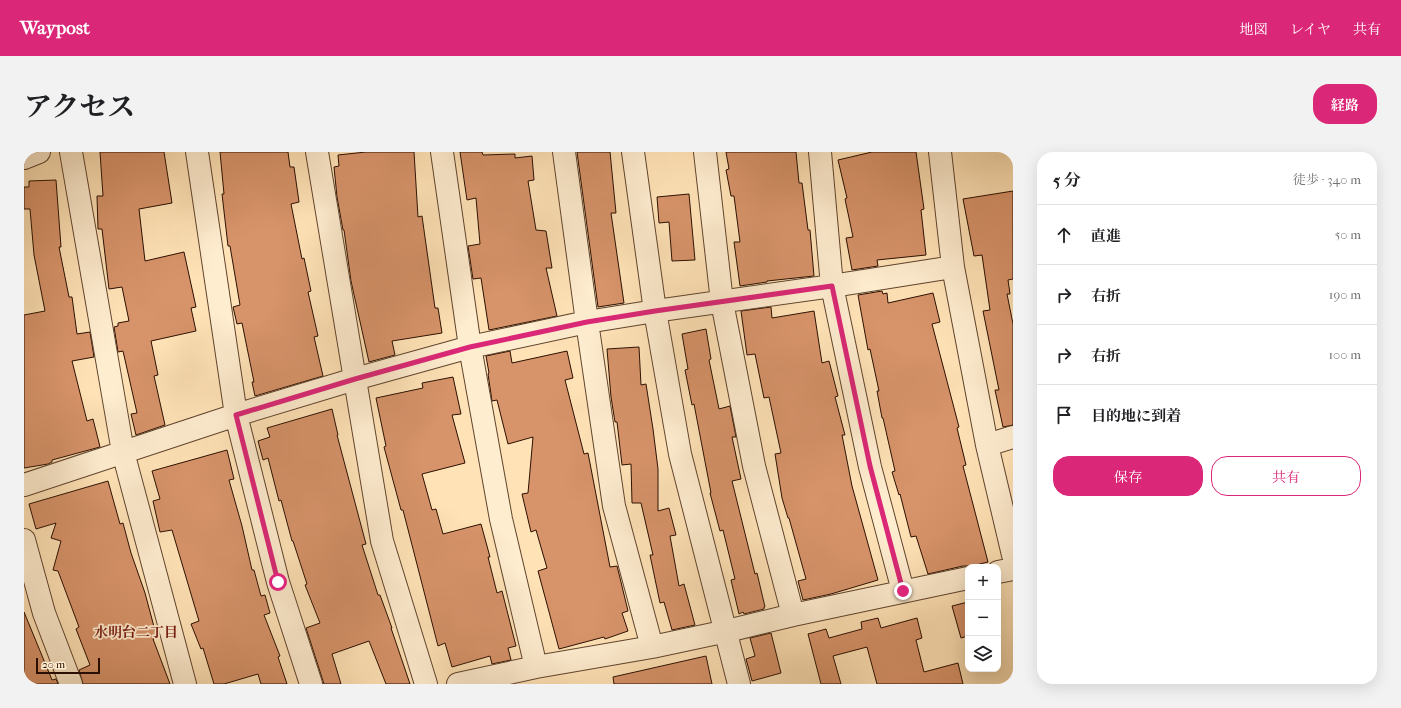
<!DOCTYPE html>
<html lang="ja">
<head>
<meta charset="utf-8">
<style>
	body { margin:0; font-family:"IM FELL French Canon","Noto Serif JP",serif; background:#f2f2f2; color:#202124 }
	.controls { position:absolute; right:12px; bottom:12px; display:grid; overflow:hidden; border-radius:8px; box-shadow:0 4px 16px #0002 }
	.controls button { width:36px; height:36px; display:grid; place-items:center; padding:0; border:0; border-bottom:1px solid #e0e0e0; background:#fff; color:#202124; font:20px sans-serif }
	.scale { position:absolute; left:12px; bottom:10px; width:64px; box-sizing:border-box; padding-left:4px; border:2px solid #2b0f00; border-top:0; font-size:11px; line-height:14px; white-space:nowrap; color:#2b0f00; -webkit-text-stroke:3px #ffedd0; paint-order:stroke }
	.stop { position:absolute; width:12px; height:12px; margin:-9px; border:3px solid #db2777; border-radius:50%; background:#fff }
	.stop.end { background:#db2777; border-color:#fff; box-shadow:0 1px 4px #0008 }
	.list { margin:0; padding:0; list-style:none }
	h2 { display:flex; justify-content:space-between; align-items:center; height:52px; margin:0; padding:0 16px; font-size:17px }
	h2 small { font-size:13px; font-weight:400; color:#757577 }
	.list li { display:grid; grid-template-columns:26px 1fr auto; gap:12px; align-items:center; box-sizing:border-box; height:60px; padding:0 16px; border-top:1px solid #e0e0e0 }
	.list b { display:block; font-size:15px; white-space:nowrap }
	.list em { font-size:13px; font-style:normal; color:#757577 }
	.actions { display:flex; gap:8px; padding:12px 16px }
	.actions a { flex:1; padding:9px 0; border:1px solid #db2777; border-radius:16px; text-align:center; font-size:14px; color:#db2777 }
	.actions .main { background:#db2777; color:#fff }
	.icon { flex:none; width:22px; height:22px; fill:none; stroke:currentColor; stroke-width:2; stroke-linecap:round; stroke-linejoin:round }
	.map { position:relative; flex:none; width:989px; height:532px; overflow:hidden; border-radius:16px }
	header { display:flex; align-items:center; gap:24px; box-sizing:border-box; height:56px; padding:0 20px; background:#db2777; color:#fff }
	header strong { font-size:19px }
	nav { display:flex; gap:22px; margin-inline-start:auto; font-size:14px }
	.intro { display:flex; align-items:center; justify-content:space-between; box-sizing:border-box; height:96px; padding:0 24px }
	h1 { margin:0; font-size:28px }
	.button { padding:10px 18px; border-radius:16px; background:#db2777; color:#fff; font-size:14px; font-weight:700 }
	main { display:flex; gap:24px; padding:0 24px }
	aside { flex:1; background:#fff; border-radius:16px; box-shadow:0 4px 16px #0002 }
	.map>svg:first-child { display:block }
</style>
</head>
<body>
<header>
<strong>Waypost</strong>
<nav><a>地図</a><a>レイヤ</a><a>共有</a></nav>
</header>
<div class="intro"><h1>アクセス</h1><a class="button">経路</a></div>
<main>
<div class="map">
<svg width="989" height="532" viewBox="0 0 989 532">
	<rect width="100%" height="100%" fill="#ffe3b7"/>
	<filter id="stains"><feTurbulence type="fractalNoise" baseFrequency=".005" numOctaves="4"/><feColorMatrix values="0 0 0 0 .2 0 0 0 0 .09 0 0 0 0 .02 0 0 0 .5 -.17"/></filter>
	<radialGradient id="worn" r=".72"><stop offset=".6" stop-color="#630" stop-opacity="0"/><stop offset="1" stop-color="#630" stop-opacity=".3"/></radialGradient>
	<path fill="#d7936a" stroke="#2b0f00" d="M 76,0 L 140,0 L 148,51 L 115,57 L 121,109 L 160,100 L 172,155 L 167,156 L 172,179 L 127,189 L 134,223 L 130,224 L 141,273 L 112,283 L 107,262 L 113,261 L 99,199 L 94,200 L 90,175 L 94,174 L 94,171 L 105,169 L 98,135 L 85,137 L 78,77 L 74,77 L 73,44 L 79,44 Z
		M 196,0 L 264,0 L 266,15 L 270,15 L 275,50 L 267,52 L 278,107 L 280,106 L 287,139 L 284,140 L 294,184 L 290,185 L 299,224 L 231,244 L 228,230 L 230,230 L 218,171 L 213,172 L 209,155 L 216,153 L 206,94 L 204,94 L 198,42 L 200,42 Z
		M 342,0 L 390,0 L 394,65 L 398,64 L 411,156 L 414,156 L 418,181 L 368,189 L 371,203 L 345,210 L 327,129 L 320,78 L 319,78 L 313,45 L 310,15 L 315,14 L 314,3 Z
		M 436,0 L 458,0 L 459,3 L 491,2 L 491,6 L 508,4 L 510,28 L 504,29 L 512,78 L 522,79 L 528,116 L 522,116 L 533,164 L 465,178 L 457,126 L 449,127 L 444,94 L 456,92 L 452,46 L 443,48 Z
		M 553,0 L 586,0 L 592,61 L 587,61 L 600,151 L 574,155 Z
		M 702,0 L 772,0 L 775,31 L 778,31 L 784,78 L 786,78 L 790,124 L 743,129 L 743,130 L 716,134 L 710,90 L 716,90 L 710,44 L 707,44 L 702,18 L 705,17 Z
		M 848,0 L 892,0 L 900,57 L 897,58 L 902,103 L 853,108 L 854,114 L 828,118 L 822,86 L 829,85 L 821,47 L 823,46 L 814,8 Z
		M 32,28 L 37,95 L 35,95 L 45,145 L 48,145 L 53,182 L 66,180 L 70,205 L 48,209 L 63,269 L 69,267 L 76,295 L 28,308 L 28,310 L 24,312 L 0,316 L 0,163 L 21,159 L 10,103 L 6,57 L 0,57 L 0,35 L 5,35 L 5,29 Z
		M 989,39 L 989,127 L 984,128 L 986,142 L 983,142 L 989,172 L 989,273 L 979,275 L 971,238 L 975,238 L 959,159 L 966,158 L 958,103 L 950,104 L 939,47 Z
		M 665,42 L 671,108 L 648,109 L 645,70 L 635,71 L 633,45 Z
		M 858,139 L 859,142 L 863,141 L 864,151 L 909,141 L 916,170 L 908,172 L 935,275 L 933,276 L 942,313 L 939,314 L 964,410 L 948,414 L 939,414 L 904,422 L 892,384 L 887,385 L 876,342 L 875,343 L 868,320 L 871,319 L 859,266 L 858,266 L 853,239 L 855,239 L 846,197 L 844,198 L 834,143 Z
		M 747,155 L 748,166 L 790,159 L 798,211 L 805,209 L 814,244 L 811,245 L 821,283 L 818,283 L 828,334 L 854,428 L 807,442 L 779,448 L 774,429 L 782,427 L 765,366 L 764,366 L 758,346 L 751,302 L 757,301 L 745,245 L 740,246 L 731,202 L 723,203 L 717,159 Z
		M 682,177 L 687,207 L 685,208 L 695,257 L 706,254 L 712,285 L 708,285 L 717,327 L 708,329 L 731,422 L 733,421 L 741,455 L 740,455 L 740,457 L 720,462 L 719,460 L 715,462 L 707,428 L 711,427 L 699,378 L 696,379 L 686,341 L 687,341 L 670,252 L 668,253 L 661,218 L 664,217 L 658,182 Z
		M 615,195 L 617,233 L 622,232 L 629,277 L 634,317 L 634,359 L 645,356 L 652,383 L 646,384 L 655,434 L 660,432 L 671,473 L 648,478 L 640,450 L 636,451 L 626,403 L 629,403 L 617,351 L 608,351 L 607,312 L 598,313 L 593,270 L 591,270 L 587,245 L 583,197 Z
		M 486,199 L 488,211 L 543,199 L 549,226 L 541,228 L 560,302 L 564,301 L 586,415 L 593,414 L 596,426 L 604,459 L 598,461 L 604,479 L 581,487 L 580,485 L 535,497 L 514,419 L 523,416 L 512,378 L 507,380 L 498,342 L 504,341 L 509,285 L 484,292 L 473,248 L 468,249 L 464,222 L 465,221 L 462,204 Z
		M 429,225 L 437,262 L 428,263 L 441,311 L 398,322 L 408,358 L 412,357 L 419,382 L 457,372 L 466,405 L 464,405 L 473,441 L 478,439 L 492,494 L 484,496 L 487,508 L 468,512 L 466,504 L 428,515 L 421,491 L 414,494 L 379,358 L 377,358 L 360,295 L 362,294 L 352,246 L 399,236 L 398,231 Z
		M 308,257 L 314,283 L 313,283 L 342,392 L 338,393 L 354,443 L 356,443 L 368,476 L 367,476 L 386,532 L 362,532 L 345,489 L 308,502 L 317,532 L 300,532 L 282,476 L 296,471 L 281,433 L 283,432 L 269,389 L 268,389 L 257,348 L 255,349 L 244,306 L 239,308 L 234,289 L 246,285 L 243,276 Z
		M 203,298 L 210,327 L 205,328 L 218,374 L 228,418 L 230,418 L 237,444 L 241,443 L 246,461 L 240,463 L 256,504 L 254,505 L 263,532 L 237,532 L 234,522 L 200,532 L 190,532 L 179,496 L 177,497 L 167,472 L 175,469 L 148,378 L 136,380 L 129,349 L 136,347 L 128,319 Z
		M 84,329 L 96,372 L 99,371 L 107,401 L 121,441 L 133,486 L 129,487 L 146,532 L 59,532 L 55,518 L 66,513 L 52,477 L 55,475 L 34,419 L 29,418 L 37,389 L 27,386 L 32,371 L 12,377 L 5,352 Z
		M 944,450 L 944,484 L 937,486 L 928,454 Z
		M 0,460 L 28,528 L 32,527 L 34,532 L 0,532 Z
		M 854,466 L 857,476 L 893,466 L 898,486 L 892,488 L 900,520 L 934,511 L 939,532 L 853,532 L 843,495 L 809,504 L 817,532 L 797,532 L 784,482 L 802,477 L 805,486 L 838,477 L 837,470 Z
		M 747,481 L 757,521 L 728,529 L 722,507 L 731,504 L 726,486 Z
		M 682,504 L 688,532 L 590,532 L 589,525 Z"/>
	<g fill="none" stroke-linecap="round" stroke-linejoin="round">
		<defs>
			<path id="street" d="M 47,0 L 99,300 L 161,532
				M 173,0 L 212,263 L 254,430 L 287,532
				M 293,0 L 358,389 L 402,532
				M 418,0 L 446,195 L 477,367 L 512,515
				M 540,0 L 563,170 L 590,354 L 628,495
				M 609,0 L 631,159 L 656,302 L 715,532
				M 681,0 L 698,150 L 730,314 L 769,463
				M 796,0 L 808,134 L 846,315 L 879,439
				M 916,0 L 929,115 L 963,293 L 989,403
				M 0,6 L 15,0
				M 963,293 L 989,285
				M 0,333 L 212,263 L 331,227 L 446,195 L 563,170 L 631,159 L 808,134 L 929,115
				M 0,388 L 20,461 L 47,532
				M 974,420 L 989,417
				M 434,532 L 512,515 L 628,495 L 703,479 L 769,463 L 944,426"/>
		</defs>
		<use href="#street" stroke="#60442e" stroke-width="24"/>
		<use href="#street" stroke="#ffedd0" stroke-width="22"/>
	</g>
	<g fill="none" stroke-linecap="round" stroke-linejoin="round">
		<path stroke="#db2777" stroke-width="5" d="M 254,430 L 212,263 L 331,227 L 446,195 L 563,170 L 631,159 L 808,134 L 846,314 L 879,439"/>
	</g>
	<g text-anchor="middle" stroke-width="3.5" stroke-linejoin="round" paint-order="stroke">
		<g font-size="14" font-weight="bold" fill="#7a1f14" stroke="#ffedd0">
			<text x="112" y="485">水明台二丁目</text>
		</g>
	</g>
	<rect width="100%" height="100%" filter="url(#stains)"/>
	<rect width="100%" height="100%" fill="url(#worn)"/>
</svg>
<div class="controls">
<button>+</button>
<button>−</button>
<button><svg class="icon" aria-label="layers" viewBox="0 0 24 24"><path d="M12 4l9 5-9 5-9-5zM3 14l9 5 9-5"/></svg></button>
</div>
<div class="scale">20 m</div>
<div class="stop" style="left:254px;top:430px"></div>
<div class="stop end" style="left:879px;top:439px"></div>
</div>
<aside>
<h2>5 分<small>徒歩 · 340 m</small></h2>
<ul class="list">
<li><svg class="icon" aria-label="ahead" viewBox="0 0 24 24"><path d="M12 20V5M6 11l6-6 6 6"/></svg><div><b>直進</b></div><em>50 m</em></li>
<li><svg class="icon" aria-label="right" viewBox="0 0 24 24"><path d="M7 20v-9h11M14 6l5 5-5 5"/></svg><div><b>右折</b></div><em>190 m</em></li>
<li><svg class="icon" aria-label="right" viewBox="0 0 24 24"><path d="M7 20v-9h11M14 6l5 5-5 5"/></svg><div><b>右折</b></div><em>100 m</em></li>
<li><svg class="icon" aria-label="arrive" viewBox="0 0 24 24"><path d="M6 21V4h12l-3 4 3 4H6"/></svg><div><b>目的地に到着</b></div></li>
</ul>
<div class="actions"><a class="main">保存</a><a>共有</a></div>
</aside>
</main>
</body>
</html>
